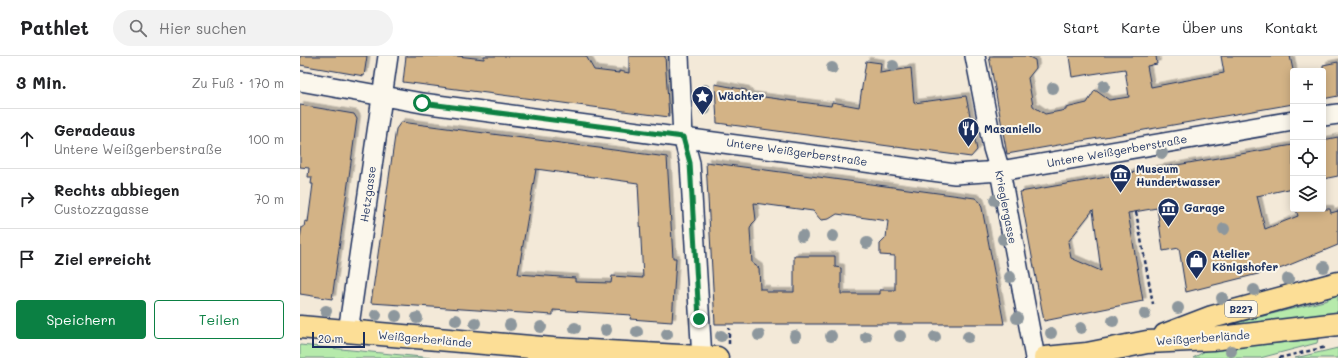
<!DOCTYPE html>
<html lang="de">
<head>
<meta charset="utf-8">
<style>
	body { margin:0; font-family:Mali,sans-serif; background:#f2f2f2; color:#202124 }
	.controls { position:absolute; right:12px; top:12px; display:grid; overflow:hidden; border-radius:4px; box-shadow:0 2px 10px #0003 }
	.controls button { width:36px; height:36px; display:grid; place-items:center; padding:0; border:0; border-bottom:1px solid #e0e0e0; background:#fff; color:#202124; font:20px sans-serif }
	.scale { position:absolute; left:12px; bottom:10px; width:53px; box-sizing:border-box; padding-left:4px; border:2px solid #1b2f5e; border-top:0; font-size:11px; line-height:14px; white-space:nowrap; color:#1b2f5e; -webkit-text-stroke:3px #fbf7ec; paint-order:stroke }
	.stop { position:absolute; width:12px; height:12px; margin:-9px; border:3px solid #0b8043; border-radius:50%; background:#fff }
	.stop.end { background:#0b8043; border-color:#fff; box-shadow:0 1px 4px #0008 }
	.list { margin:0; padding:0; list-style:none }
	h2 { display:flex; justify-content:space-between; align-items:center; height:52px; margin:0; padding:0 16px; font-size:17px }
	h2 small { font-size:13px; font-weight:400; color:#757577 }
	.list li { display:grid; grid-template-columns:26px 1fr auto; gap:12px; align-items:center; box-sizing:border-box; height:60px; padding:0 16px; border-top:1px solid #e0e0e0 }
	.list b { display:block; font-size:15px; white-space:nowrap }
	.list p { margin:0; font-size:13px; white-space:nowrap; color:#757577 }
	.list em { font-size:13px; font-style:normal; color:#757577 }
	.actions { display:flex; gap:8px; padding:12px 16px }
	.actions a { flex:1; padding:9px 0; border:1px solid #0b8043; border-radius:4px; text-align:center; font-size:14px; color:#0b8043 }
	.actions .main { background:#0b8043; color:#fff }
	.icon { flex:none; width:22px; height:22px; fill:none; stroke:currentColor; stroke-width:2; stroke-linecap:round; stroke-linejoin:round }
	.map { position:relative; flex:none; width:1038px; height:302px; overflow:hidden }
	header { display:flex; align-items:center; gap:24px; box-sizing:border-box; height:56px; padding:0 20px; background:#fff; border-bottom:1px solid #e0e0e0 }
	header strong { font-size:19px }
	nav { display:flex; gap:22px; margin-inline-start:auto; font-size:14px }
	.search { width:280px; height:36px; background:#f2f2f2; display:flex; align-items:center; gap:10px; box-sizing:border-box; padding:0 14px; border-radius:22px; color:#757577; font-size:15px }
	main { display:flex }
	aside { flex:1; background:#fff }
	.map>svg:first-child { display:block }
</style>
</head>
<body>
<header>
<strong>Pathlet</strong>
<div class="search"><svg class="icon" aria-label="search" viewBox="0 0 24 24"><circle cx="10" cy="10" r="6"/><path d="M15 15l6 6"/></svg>Hier suchen</div>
<nav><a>Start</a><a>Karte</a><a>Über uns</a><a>Kontakt</a></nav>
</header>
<main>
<aside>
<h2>3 Min.<small>Zu Fuß · 170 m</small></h2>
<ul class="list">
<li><svg class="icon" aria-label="ahead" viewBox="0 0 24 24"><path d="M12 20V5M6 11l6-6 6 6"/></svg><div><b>Geradeaus</b><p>Untere Weißgerberstraße</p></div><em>100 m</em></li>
<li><svg class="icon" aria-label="right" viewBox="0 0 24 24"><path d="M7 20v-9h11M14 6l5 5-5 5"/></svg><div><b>Rechts abbiegen</b><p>Custozzagasse</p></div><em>70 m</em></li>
<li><svg class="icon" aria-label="arrive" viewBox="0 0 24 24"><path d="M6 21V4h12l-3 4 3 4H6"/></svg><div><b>Ziel erreicht</b></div></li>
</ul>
<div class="actions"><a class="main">Speichern</a><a>Teilen</a></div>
</aside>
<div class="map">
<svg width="1038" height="302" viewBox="0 0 1038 302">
	<defs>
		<filter id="shadow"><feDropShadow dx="3.5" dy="-3.5" stdDeviation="0" flood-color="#0004"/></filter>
	</defs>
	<rect width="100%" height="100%" fill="#f3e9d8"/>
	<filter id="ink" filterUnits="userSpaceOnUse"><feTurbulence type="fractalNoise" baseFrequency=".025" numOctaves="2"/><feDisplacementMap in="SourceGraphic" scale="8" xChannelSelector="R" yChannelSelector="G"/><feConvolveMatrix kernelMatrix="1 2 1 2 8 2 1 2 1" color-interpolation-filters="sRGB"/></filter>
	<g filter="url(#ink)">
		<path fill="#b6eaab" stroke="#688c84" d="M 1038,236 L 1038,259 L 935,271 L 935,267 L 1028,244 L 1026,238 Z
			M 1018,283 L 1017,287 L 960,302 L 893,302 L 907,294 Z
			M 0,289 L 132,302 L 0,302 Z
			M 1038,292 L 1038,302 L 995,302 Z"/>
		<path fill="#d3b386" stroke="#1b2f5e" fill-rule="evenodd" filter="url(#shadow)" d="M 0,0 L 67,0 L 64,20 L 0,9 Z
			M 106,0 L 157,0 L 184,3 L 184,0 L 286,0 L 294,14 L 319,17 L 319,15 L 329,17 L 329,0 L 365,0 L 369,61 L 103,26 Z
			M 689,0 L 727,0 L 735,4 L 736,12 L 728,22 L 733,50 L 745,58 L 766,54 L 766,52 L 787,47 L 795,34 L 809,44 L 829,41 L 825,13 L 772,21 L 769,0 L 856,0 L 857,8 L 847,10 L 851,31 L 924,17 L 921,0 L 990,0 L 993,14 L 993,48 L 707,98 Z
			M 566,5 L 581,7 L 580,17 L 611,12 L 614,47 L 666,40 L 677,94 L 671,101 L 417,67 L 415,28 L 446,34 L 449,39 L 531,50 L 532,46 L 559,51 Z
			M 1038,6 L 1038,40 L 1023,43 L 1023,9 Z
			M 0,49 L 54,58 L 57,63 L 32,243 L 0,238 L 0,183 L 2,171 L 4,171 L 5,165 L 8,166 L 13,128 L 11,128 L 12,121 L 8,121 L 9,112 L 0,111 Z
			M 101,66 L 367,101 L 373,202 L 376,202 L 372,266 L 330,263 L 331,259 L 253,254 L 253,259 L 71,247 L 96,73 ZM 236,113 L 338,127 L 343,222 L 312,220 L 311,227 L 275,226 L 275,222 L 218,218 Z
			M 1038,81 L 1038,120 L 1023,123 L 1023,84 Z
			M 993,89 L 993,132 L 957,140 L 965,173 L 998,160 L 996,153 L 1030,153 L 1031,157 L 1038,155 L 1038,189 L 982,212 L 886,236 L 879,192 L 863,195 L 857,152 L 828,157 L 843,245 L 744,265 L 720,136 ZM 793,154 L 801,215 L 771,202 L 768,186 Z
			M 406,106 L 675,142 L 680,146 L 682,152 L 704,268 L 415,268 ZM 454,147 L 513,155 L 521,164 L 529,163 L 537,158 L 588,165 L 586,182 L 580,188 L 580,199 L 595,200 L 595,234 L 580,234 L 580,238 L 541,238 L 541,212 L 535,211 L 535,200 L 494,200 L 494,236 L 466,236 L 466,233 L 460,233 L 459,212 L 452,207 L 450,173 L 452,168 L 456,164 Z"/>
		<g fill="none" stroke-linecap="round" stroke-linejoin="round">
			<defs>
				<path id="minor" d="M 379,0 L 383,81 L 390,107 L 402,302
					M 675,0 L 693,92 L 700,115 L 735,302
					M 0,25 L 122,47 L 655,118 L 700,115 L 993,65
					M 1023,60 L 1038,58
					M 48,276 L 88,0"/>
				<path id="major" d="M 0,271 L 253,293 L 417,302
					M 865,279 L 912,261 L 1038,227
					M 745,302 L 787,298 L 847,286 L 912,283 L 1038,268"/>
			</defs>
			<use href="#minor" stroke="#1b2f5e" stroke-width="22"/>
			<use href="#major" stroke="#1b2f5e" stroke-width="25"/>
			<path stroke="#1b2f5e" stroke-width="2.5" stroke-dasharray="4 3" stroke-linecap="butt" d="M 836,156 L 853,248
				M 429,288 L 429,272
				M 979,302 L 1026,291"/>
			<use href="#minor" stroke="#fbf7ec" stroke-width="19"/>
			<use href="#major" stroke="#fcde96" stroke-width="22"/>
		</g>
		<g fill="#8d979d">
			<circle cx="593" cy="10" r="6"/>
			<circle cx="532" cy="12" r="6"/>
			<circle cx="804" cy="30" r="6"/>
			<circle cx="753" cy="32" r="6"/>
			<circle cx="405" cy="34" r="6"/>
			<circle cx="405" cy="53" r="6"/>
			<circle cx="862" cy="97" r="6"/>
			<circle cx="695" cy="144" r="6"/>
			<circle cx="924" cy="173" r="6"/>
			<circle cx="502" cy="180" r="6"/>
			<circle cx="533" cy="180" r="6"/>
			<circle cx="703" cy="183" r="6"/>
			<circle cx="567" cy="187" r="6"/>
			<circle cx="1024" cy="211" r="6"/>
			<circle cx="710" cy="221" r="6"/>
			<circle cx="988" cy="223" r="6"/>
			<circle cx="954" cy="234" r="6"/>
			<circle cx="922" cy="242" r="6"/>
			<circle cx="878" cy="252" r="6"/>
			<circle cx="26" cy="255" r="6"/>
			<circle cx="845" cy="258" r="6"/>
			<circle cx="76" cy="259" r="6"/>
			<circle cx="96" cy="260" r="6"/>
			<circle cx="117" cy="262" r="6"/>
			<circle cx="717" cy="262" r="6"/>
			<circle cx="156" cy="264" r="6"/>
			<circle cx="813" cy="265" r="6"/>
			<circle cx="175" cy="267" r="6"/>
			<circle cx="210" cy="269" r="6"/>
			<circle cx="241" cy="271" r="6"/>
			<circle cx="275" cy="272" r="6"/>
			<circle cx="781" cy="272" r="6"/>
			<circle cx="306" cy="274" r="6"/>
			<circle cx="337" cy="276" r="6"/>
			<circle cx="751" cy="277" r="6"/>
			<circle cx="367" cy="278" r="6"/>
			<circle cx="459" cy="279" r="6"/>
			<circle cx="421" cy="280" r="6"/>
			<circle cx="495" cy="280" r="6"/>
			<circle cx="531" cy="280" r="6"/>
			<circle cx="600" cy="280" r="6"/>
			<circle cx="566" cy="281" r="6"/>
			<circle cx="635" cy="281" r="6"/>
			<circle cx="668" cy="281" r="6"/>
			<circle cx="931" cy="295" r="6"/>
		</g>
	</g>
	<g fill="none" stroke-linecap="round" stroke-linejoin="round" filter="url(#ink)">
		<path stroke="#0b8043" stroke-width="5" d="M 122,47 L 383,81 L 390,107 L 399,263"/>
	</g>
	<defs>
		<symbol id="sight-pin" viewBox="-11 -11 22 30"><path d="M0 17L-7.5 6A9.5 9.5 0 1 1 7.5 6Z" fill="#1b2f5e" stroke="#fbf7ec"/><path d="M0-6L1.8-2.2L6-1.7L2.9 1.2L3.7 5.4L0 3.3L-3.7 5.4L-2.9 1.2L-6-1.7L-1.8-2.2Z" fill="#fff"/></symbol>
		<symbol id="restaurant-pin" viewBox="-11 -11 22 30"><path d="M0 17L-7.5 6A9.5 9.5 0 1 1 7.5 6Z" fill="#1b2f5e" stroke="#fbf7ec"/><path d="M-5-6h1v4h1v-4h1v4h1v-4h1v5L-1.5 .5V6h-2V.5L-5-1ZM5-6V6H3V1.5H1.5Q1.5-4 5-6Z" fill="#fff"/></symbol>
		<symbol id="museum-pin" viewBox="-11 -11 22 30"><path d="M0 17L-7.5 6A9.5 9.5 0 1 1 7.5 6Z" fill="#1b2f5e" stroke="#fbf7ec"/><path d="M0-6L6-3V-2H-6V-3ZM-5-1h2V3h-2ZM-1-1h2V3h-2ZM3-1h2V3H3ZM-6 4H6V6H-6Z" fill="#fff"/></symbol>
		<symbol id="shop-pin" viewBox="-11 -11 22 30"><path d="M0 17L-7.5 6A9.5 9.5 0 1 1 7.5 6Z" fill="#1b2f5e" stroke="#fbf7ec"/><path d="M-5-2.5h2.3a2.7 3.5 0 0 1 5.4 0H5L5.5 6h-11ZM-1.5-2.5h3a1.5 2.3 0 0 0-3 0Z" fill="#fff"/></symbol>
	</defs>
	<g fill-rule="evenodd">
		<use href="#sight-pin" x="390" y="28" width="25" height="34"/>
		<use href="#restaurant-pin" x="656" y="60" width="25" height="34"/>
		<use href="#museum-pin" x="808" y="106" width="25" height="34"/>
		<use href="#museum-pin" x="856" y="140" width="25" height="34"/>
		<use href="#shop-pin" x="884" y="192" width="25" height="34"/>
	</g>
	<g text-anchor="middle" stroke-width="4" stroke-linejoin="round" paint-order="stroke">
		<rect fill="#fbf7ec" stroke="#5e6b89" stroke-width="1" x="925" y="245" width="32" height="16" rx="3"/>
		<g font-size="10" font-weight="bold" fill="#1b2f5e">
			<text x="941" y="257">B227</text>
		</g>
		<g font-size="11" font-weight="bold" fill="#1b2f5e" stroke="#fbf7ec" text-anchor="start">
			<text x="418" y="44">Wächter</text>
			<text x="684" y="77">Masaniello</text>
			<text x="836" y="117">Museum<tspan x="836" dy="13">Hundertwasser</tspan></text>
			<text x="884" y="156">Garage</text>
			<text x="912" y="202">Atelier<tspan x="912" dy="13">Königshofer</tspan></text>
		</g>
		<g font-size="11" fill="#1b2f5e" stroke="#fbf7ec">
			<text transform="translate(817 95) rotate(-10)" y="4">Untere Weißgerberstraße</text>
			<text transform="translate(497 96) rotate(8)" y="4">Untere Weißgerberstraße</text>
			<text transform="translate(68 138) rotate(-82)" y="4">Hetzgasse</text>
			<text transform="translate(706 151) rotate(79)" y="4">Krieglergasse</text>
			<text transform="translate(903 282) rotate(-4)" y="4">Weißgerberlände</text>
			<text transform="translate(125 283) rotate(5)" y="4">Weißgerberlände</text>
		</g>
	</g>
</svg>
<div class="controls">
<button>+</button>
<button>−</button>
<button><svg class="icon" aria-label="locate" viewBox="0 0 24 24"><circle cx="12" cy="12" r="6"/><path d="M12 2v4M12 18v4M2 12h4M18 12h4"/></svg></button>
<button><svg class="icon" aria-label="layers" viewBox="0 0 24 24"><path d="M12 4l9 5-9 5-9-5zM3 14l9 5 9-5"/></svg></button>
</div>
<div class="scale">20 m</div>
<div class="stop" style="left:122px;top:47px"></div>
<div class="stop end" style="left:399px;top:263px"></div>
</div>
</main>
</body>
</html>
